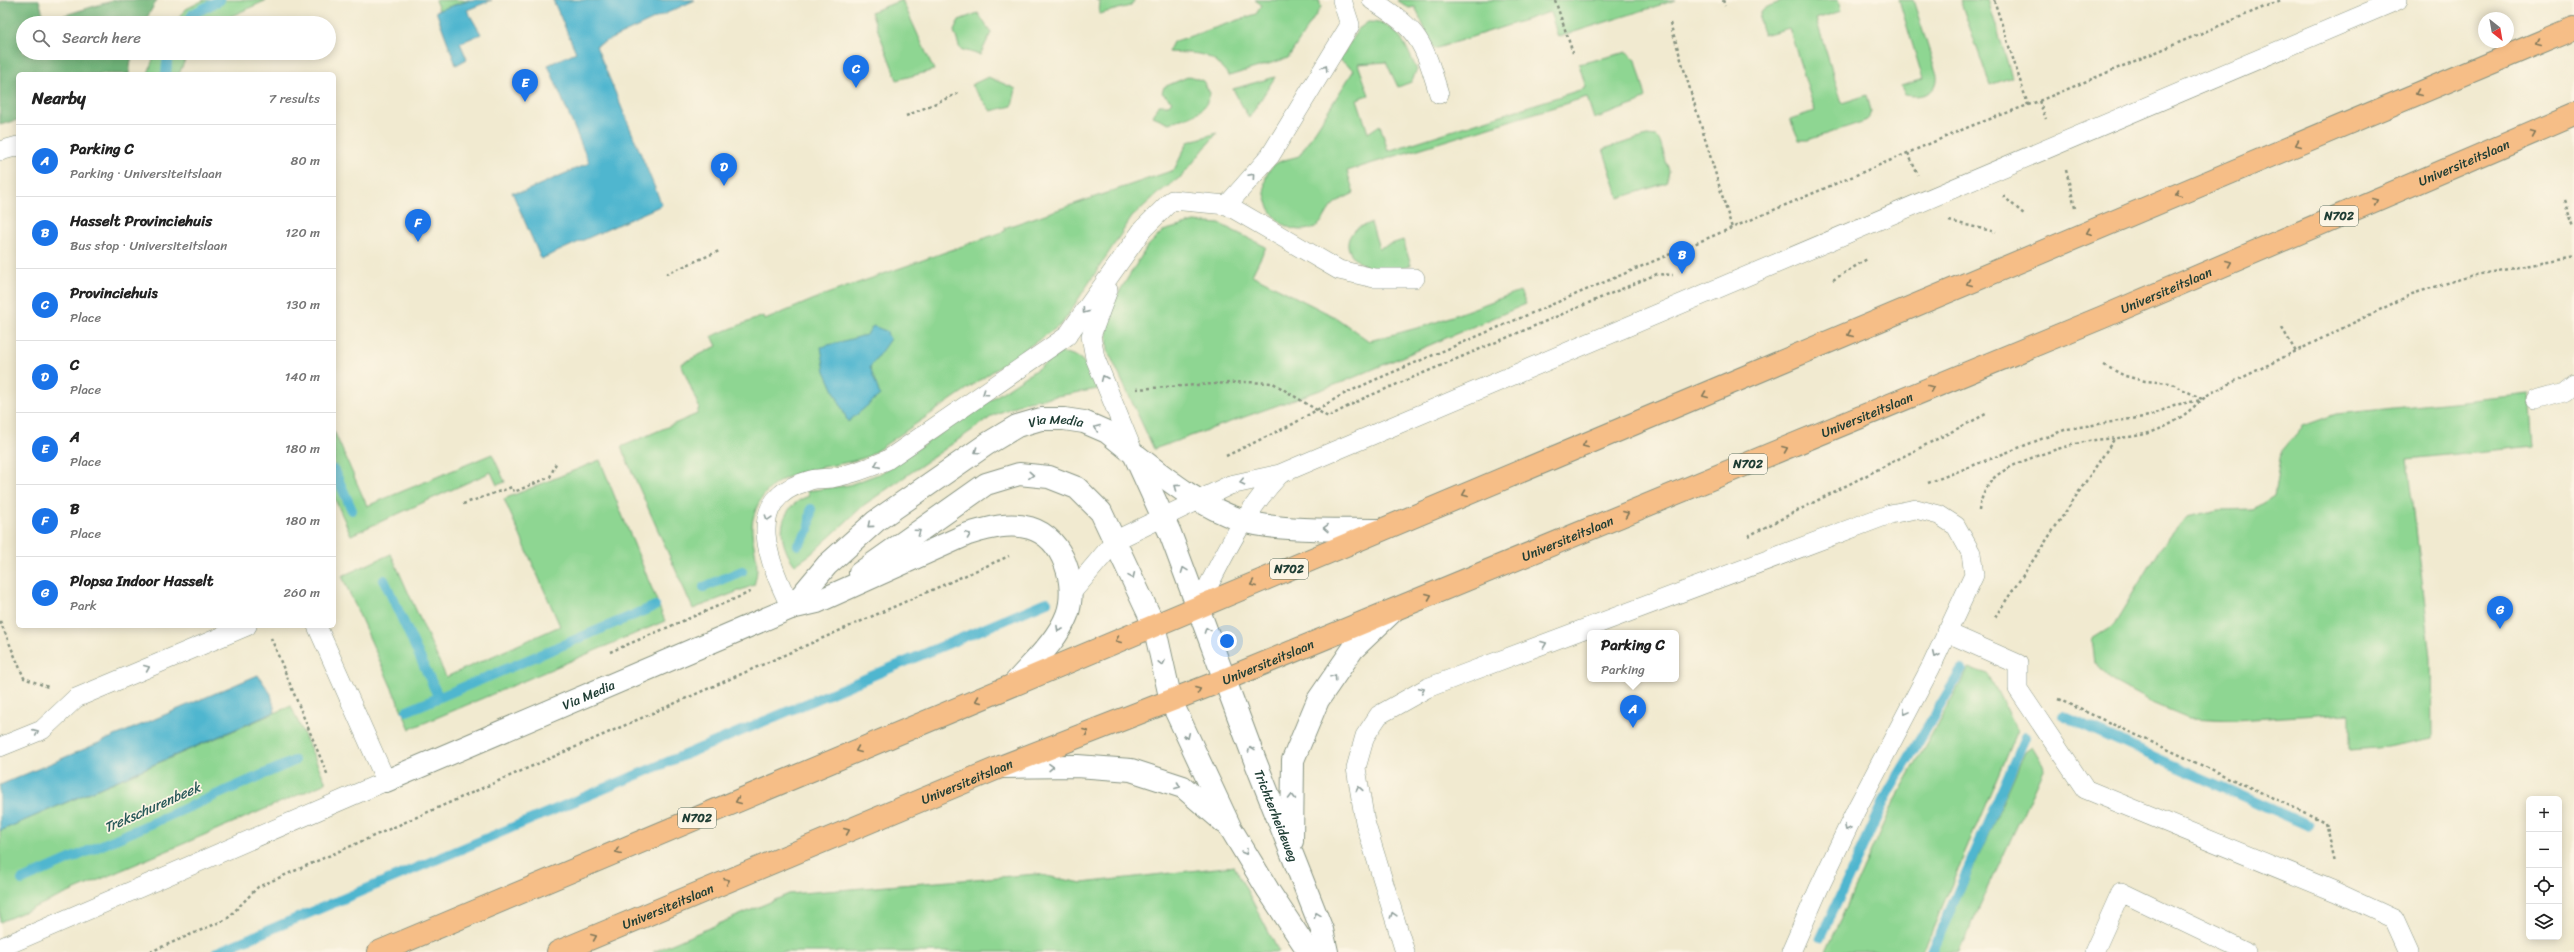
<!DOCTYPE html>
<html lang="en">
<head>
<meta charset="utf-8">
<style>
	body { margin:0; font-family:Sriracha,sans-serif; background:#f2f2f2; color:#222 }
	.controls { position:absolute; right:12px; bottom:12px; display:grid; overflow:hidden; border-radius:6px; box-shadow:0 2px 10px #0003 }
	.controls button { width:36px; height:36px; display:grid; place-items:center; padding:0; border:0; border-bottom:1px solid #e0e0e0; background:#fff; color:#222; font:20px sans-serif }
	.compass { position:absolute; left:2478px; top:12px; width:36px; height:36px; border-radius:50%; background:#fff; box-shadow:0 2px 10px #0003; rotate:149deg }
	.you { position:absolute; left:1227px; top:641px; width:14px; height:14px; margin:-10px; border:3px solid #fff; border-radius:50%; background:#1a73e8; box-shadow:0 0 0 6px #1a73e833 }
	.badge { display:grid; place-items:center; width:26px; height:26px; border-radius:50%; background:#1a73e8; color:#fff; font-size:13px; font-weight:700 }
	.pin { position:absolute; translate:-50% -33px; filter:drop-shadow(0 1px 2px #0008) }
	.pin::after { content:''; position:absolute; top:21px; width:14px; height:12px; background:inherit; clip-path:polygon(0 0,100% 0,50% 100%) }
	.popup { position:absolute; left:1587px; top:630px; width:92px; height:52px; box-sizing:border-box; display:grid; place-content:center; border-radius:6px; background:#fff; filter:drop-shadow(0 1px 3px #0005); font-size:13px; white-space:nowrap; color:#767676 }
	.popup b { font-size:15px; color:#222 }
	.popup::after { content:''; position:absolute; left:50%; top:100%; margin-left:-8px; border:8px solid transparent; border-top-color:#fff }
	.list { margin:0; padding:0; list-style:none }
	h2 { display:flex; justify-content:space-between; align-items:center; height:52px; margin:0; padding:0 16px; font-size:17px }
	h2 small { font-size:13px; font-weight:400; color:#767676 }
	.list li { display:grid; grid-template-columns:26px 1fr auto; gap:12px; align-items:center; box-sizing:border-box; height:72px; padding:0 16px; border-top:1px solid #e0e0e0 }
	.list b { display:block; font-size:15px; white-space:nowrap }
	.list p { margin:0; font-size:13px; white-space:nowrap; color:#767676 }
	.list em { font-size:13px; font-style:normal; color:#767676 }
	.icon { flex:none; width:22px; height:22px; fill:none; stroke:currentColor; stroke-width:2; stroke-linecap:round; stroke-linejoin:round }
	.map { position:relative; flex:none; width:2574px; height:952px; overflow:hidden }
	.search { position:absolute; background:#fff; box-shadow:0 2px 10px #0003; left:16px; top:16px; width:320px; height:44px; display:flex; align-items:center; gap:10px; box-sizing:border-box; padding:0 14px; border-radius:22px; color:#767676; font-size:15px }
	.panel { position:absolute; background:#fff; box-shadow:0 2px 10px #0003; left:16px; top:72px; width:320px; height:556px; border-radius:6px }
	.map>svg:first-child { display:block }
</style>
</head>
<body>
<div class="map">
<svg width="2574" height="952" viewBox="0 0 2574 952">
	<rect width="100%" height="100%" fill="#fcf5e5"/>
	<filter id="ink" filterUnits="userSpaceOnUse"><feTurbulence type="fractalNoise" baseFrequency=".025" numOctaves="2"/><feDisplacementMap in="SourceGraphic" scale="8" xChannelSelector="R" yChannelSelector="G"/><feConvolveMatrix kernelMatrix="1 2 1 2 8 2 1 2 1" color-interpolation-filters="sRGB"/></filter>
	<filter id="wash" filterUnits="userSpaceOnUse"><feTurbulence type="fractalNoise" baseFrequency=".012" numOctaves="4" result="noise"/><feDisplacementMap in="SourceGraphic" scale="16" xChannelSelector="R" yChannelSelector="G"/><feGaussianBlur stdDeviation="0.9" result="paint"/><feColorMatrix in="noise" values="0 0 0 0 0 0 0 0 0 0 0 0 0 0 0 0 0 1.4 0 .05"/><feComposite in="paint" operator="in"/></filter>
	<g filter="url(#wash)">
		<rect width="100%" height="100%" fill="#f1ead0"/>
		<path fill="#8ed692" stroke="#568a63" d="M 204,0 L 267,0 L 216,23 L 175,23 L 186,9 Z
			M 435,0 L 469,0 L 439,10 Z
			M 902,0 L 934,70 L 897,80 L 871,12 Z
			M 1096,0 L 1135,0 L 1130,6 L 1099,14 L 1100,1 Z
			M 1255,0 L 1319,0 L 1321,7 L 1288,58 L 1229,76 C 1209,50 1199,54 1168,52 L 1173,42 L 1256,14 L 1262,5 Z
			M 1397,0 L 1676,0 L 1558,37 L 1550,12 L 1434,49 L 1415,7 L 1409,8 Z
			M 1788,0 L 1838,0 L 1841,11 L 1816,19 L 1842,103 L 1867,95 L 1871,111 L 1868,120 L 1808,140 L 1799,140 L 1790,119 L 1815,111 L 1789,28 L 1764,35 C 1753,9 1764,7 1788,0 Z
			M 1899,0 L 1913,0 L 1937,75 C 1939,94 1920,98 1905,95 L 1901,86 L 1923,79 Z
			M 1960,0 L 1988,0 L 2012,77 L 1990,85 Z
			M 978,13 L 991,33 L 980,55 L 960,49 L 954,31 L 959,20 Z
			M 1368,22 C 1400,22 1405,46 1417,70 L 1411,82 L 1398,87 L 1386,62 L 1358,64 L 1369,95 L 1357,99 L 1368,133 L 1380,125 L 1388,151 L 1586,88 L 1579,64 L 1627,52 L 1636,60 L 1646,97 L 1638,103 L 1594,119 L 1587,97 L 1347,171 L 1354,193 C 1347,197 1338,200 1333,205 C 1325,213 1324,224 1313,228 C 1270,242 1248,176 1279,162 C 1285,159 1293,158 1299,156 L 1354,70 L 1340,60 L 1357,30 Z
			M 155,53 L 188,53 L 179,74 L 148,74 Z
			M 1190,76 L 1203,81 L 1210,93 C 1206,115 1188,116 1169,123 L 1153,116 L 1159,105 L 1169,105 L 1172,101 L 1162,93 L 1164,87 Z
			M 988,77 L 1016,89 L 1012,106 L 991,111 L 971,85 Z
			M 1275,77 L 1249,118 L 1233,89 Z
			M 1217,133 L 1182,176 L 1157,194 L 1132,217 L 1062,324 L 869,456 C 828,472 766,463 753,519 C 748,541 763,560 754,585 L 693,609 L 621,447 L 697,414 L 699,407 L 681,364 L 717,346 L 712,336 L 763,316 L 765,320 L 824,295 L 1005,231 L 1004,228 L 1174,170 L 1188,142 Z
			M 1647,136 L 1656,137 L 1660,141 L 1669,171 L 1666,183 L 1619,198 L 1603,149 Z
			M 1194,222 L 1220,224 L 1266,247 L 1252,275 L 1335,317 L 1369,341 L 1428,325 L 1520,291 L 1526,304 L 1343,382 L 1154,449 L 1108,351 L 1107,326 L 1116,297 L 1147,247 L 1163,231 Z
			M 1371,223 L 1379,248 L 1403,240 L 1411,265 C 1401,268 1391,270 1380,270 C 1362,269 1336,249 1354,231 C 1357,227 1366,225 1371,223 Z
			M 1061,353 C 1085,354 1089,369 1098,389 L 1028,401 L 994,415 L 864,505 L 811,554 L 795,565 C 776,542 776,507 809,496 L 807,491 L 849,485 L 881,473 Z
			M 2530,394 L 2534,446 L 2408,459 L 2431,658 L 2432,738 L 2388,747 L 2350,750 L 2350,713 L 2234,720 L 2189,718 L 2155,704 L 2112,681 L 2095,663 L 2092,639 L 2113,626 L 2159,550 L 2186,517 L 2218,510 L 2253,509 L 2274,496 L 2281,452 L 2303,426 L 2336,414 Z
			M 334,431 L 367,506 L 492,454 L 505,482 L 497,485 L 491,472 L 351,535 L 334,497 Z
			M 600,460 L 665,621 L 410,729 L 342,576 L 391,554 L 446,677 L 560,626 L 504,499 Z
			M 1969,668 L 1988,674 L 2017,730 L 1923,952 L 1826,952 L 1890,809 Z
			M 291,706 L 326,783 L 0,922 L 0,831 Z
			M 2032,747 L 2044,767 L 1959,952 L 1936,952 L 2025,752 Z
			M 1234,866 L 1279,952 L 653,952 L 789,894 L 1036,874 L 1082,883 Z"/>
		<path fill="#72b77c" stroke="#487a58" d="M 7,0 L 39,0 L 45,21 L 115,0 L 157,0 L 144,23 L 23,23 L 23,53 L 132,53 L 129,74 L 18,74 L 18,120 L 0,125 L 0,2 Z"/>
		<path fill="#50b6cf" stroke="#387a82" d="M 471,0 L 492,0 L 467,10 L 481,34 L 460,43 L 467,59 L 456,65 L 436,11 Z
			M 553,0 L 695,0 L 596,46 L 662,205 L 541,259 L 512,192 L 523,192 L 589,163 L 548,65 L 576,52 Z
			M 873,326 L 886,331 L 890,339 L 870,367 L 880,395 L 848,422 L 825,371 L 821,347 L 866,335 Z
			M 258,675 L 271,694 L 275,712 L 0,831 L 0,785 Z"/>
		<g fill="none" stroke-linecap="round" stroke-linejoin="round">
			<path stroke="#50b6cf" stroke-width="10" d="M 187,23 L 193,14 L 220,0
				M 166,74 L 168,53
				M 334,470 L 352,510
				M 798,545 L 809,529 L 811,509
				M 384,580 L 438,696
				M 704,587 L 742,571
				M 407,711 L 655,606
				M 2063,716 L 2309,826
				M 22,880 L 294,761
				M 1821,937 L 1889,791 L 1962,669
				M 217,952 L 1047,602
				M 1932,952 L 2025,737"/>
		</g>
	</g>
	<g filter="url(#ink)">
		<g fill="none" stroke-linecap="round" stroke-linejoin="round">
			<defs>
				<path id="service" d="M 1372,0 C 1420,31 1423,41 1439,94
					M 0,151 L 18,146
					M 1227,205 L 1270,156 L 1350,25 L 1342,0
					M 1108,290 L 1091,336 L 1095,358 L 1134,454
					M 2536,400 L 2564,392 L 2574,384
					M 1072,592 L 1116,540 L 1230,485 L 1280,474
					M 1198,606 C 1224,556 1241,516 1280,474 L 2398,0
					M 791,608 C 770,564 740,500 808,481 C 815,478 824,479 832,478 C 852,474 869,468 887,460 L 1067,336 L 1143,229 L 1172,200 L 1227,205 L 1339,270 L 1374,278 L 1415,278
					M 1946,632 L 2018,664 L 2018,689 L 2085,789 L 2336,892 L 2394,919 L 2409,952
					M 0,747 L 42,730 L 76,698 L 247,626
					M 0,948 L 386,781 L 317,626
					M 1405,952 L 1365,822 L 1356,768 L 1365,736 L 1379,715 L 1427,688 L 1890,514 L 1916,509 L 1939,515 L 1956,526 L 1971,553 L 1974,575 L 1931,667 L 1857,808 L 1819,888 L 1791,952
					M 2094,952 L 2121,892 L 2246,952"/>
				<g id="minor">
					<path d="M 1137,456 C 1170,482 1202,507 1241,520 C 1276,532 1340,529 1379,530"/>
					<path d="M 860,573 L 986,484 L 1019,474 L 1049,477 L 1077,488 L 1101,512 L 1154,625 L 1171,701 L 1231,829 L 1268,890 L 1309,952"/>
					<path id="s1" d="M 791,608 L 827,565 L 876,521 L 987,444 L 1017,426 L 1041,419 L 1064,419 L 1084,422 L 1107,432 L 1134,454 L 1170,533 L 1254,758 L 1322,930 L 1327,952"/>
					<path d="M 1001,767 L 1077,766 L 1131,770 L 1183,787 L 1225,823"/>
					<path id="s2" d="M 386,781 L 791,608 L 817,602 L 968,534 C 989,528 1009,522 1030,528 C 1064,538 1078,585 1067,615 C 1057,641 1032,663 1014,684"/>
					<path d="M 1292,841 L 1293,760 L 1318,700 L 1353,649 L 1393,611"/>
				</g>
				<g id="trunk">
					<path d="M 379,952 L 2574,28"/>
					<path id="s3" d="M 558,952 L 998,768 L 1226,679 L 2103,317 L 2574,115"/>
				</g>
			</defs>
			<use href="#service" stroke="#889482" stroke-width="20"/>
			<use href="#minor" stroke="#889482" stroke-width="24"/>
			<use href="#trunk" stroke="#889482" stroke-width="24"/>
			<path stroke="#889482" stroke-width="2.5" stroke-dasharray="3 3" stroke-linecap="butt" d="M 1555,0 L 1573,53
				M 1723,0 L 1725,6
				M 1994,0 L 2028,105
				M 1670,23 L 1732,228
				M 2039,101 L 2046,119
				M 906,116 L 959,93
				M 1908,153 L 1918,175
				M 2066,170 L 2075,208
				M 2003,196 L 2025,215
				M 2564,199 L 2574,226
				M 1949,221 L 1996,232
				M 666,274 L 719,251
				M 1833,280 L 1867,259
				M 2282,328 L 2296,352
				M 2104,365 L 2125,376 L 2145,381 L 2170,383 L 2202,399
				M 1136,389 L 1244,382 L 1273,383 L 1328,417 L 1362,399 L 1657,274 L 1673,275
				M 1226,456 L 1293,424 L 1340,396 L 1370,382 L 1971,126 L 2039,101 L 2281,0
				M 1928,483 L 2067,429 L 2150,416 L 2174,405 L 2202,400
				M 463,504 L 512,487 L 514,492 L 550,477 L 556,463
				M 1979,511 C 1980,500 1985,489 1992,480 C 2006,463 2072,443 2095,440 C 2114,438 2134,438 2152,432 C 2180,422 2188,411 2209,394 L 2412,294 L 2470,276 L 2574,257
				M 1748,536 L 1986,414
				M 1995,617 L 2115,438
				M 0,621 L 24,678 L 48,687
				M 271,638 L 328,776
				M 610,652 L 753,591
				M 2058,699 L 2325,822 L 2334,862
				M 150,952 L 227,919 L 258,887 L 1009,556"/>
			<use href="#service" stroke="#fff" stroke-width="19"/>
			<use href="#minor" stroke="#fff" stroke-width="22"/>
			<use href="#trunk" stroke="#f6be87" stroke-width="22"/>
		</g>
		<defs><path id="oneway-chevron" d="M-2-3.5L2.5 0L-2 3.5" fill="none" stroke-width="1.6" stroke-linecap="round" stroke-linejoin="round"/></defs>
		<g stroke="#807759">
			<use href="#oneway-chevron" transform="translate(2538 43) rotate(157)"/>
			<use href="#oneway-chevron" transform="translate(2418 93) rotate(157)"/>
			<use href="#oneway-chevron" transform="translate(2533 133) rotate(-23)"/>
			<use href="#oneway-chevron" transform="translate(2298 144) rotate(157)"/>
			<use href="#oneway-chevron" transform="translate(2178 194) rotate(157)"/>
			<use href="#oneway-chevron" transform="translate(2375 201) rotate(-23)"/>
			<use href="#oneway-chevron" transform="translate(2089 232) rotate(157)"/>
			<use href="#oneway-chevron" transform="translate(2229 263) rotate(-23)"/>
			<use href="#oneway-chevron" transform="translate(1969 283) rotate(157)"/>
			<use href="#oneway-chevron" transform="translate(1850 334) rotate(157)"/>
			<use href="#oneway-chevron" transform="translate(1931 388) rotate(-22)"/>
			<use href="#oneway-chevron" transform="translate(1705 395) rotate(158)"/>
			<use href="#oneway-chevron" transform="translate(1585 445) rotate(158)"/>
			<use href="#oneway-chevron" transform="translate(1785 449) rotate(-22)"/>
			<use href="#oneway-chevron" transform="translate(1465 494) rotate(158)"/>
			<use href="#oneway-chevron" transform="translate(1626 514) rotate(-22)"/>
			<use href="#oneway-chevron" transform="translate(1253 584) rotate(157)"/>
			<use href="#oneway-chevron" transform="translate(1429 596) rotate(-22)"/>
			<use href="#oneway-chevron" transform="translate(1118 640) rotate(157)"/>
			<use href="#oneway-chevron" transform="translate(1198 690) rotate(-21)"/>
			<use href="#oneway-chevron" transform="translate(978 700) rotate(157)"/>
			<use href="#oneway-chevron" transform="translate(1086 732) rotate(-21)"/>
			<use href="#oneway-chevron" transform="translate(858 750) rotate(157)"/>
			<use href="#oneway-chevron" transform="translate(738 801) rotate(157)"/>
			<use href="#oneway-chevron" transform="translate(847 831) rotate(-23)"/>
			<use href="#oneway-chevron" transform="translate(618 851) rotate(157)"/>
			<use href="#oneway-chevron" transform="translate(727 881) rotate(-23)"/>
			<use href="#oneway-chevron" transform="translate(594 937) rotate(-23)"/>
		</g>
		<g stroke="#8f9e9a">
			<use href="#oneway-chevron" transform="translate(1325 68) rotate(-58)"/>
			<use href="#oneway-chevron" transform="translate(1252 176) rotate(-49)"/>
			<use href="#oneway-chevron" transform="translate(1085 311) rotate(126)"/>
			<use href="#oneway-chevron" transform="translate(1104 378) rotate(-113)"/>
			<use href="#oneway-chevron" transform="translate(985 393) rotate(146)"/>
			<use href="#oneway-chevron" transform="translate(1097 428) rotate(-157)"/>
			<use href="#oneway-chevron" transform="translate(977 451) rotate(145)"/>
			<use href="#oneway-chevron" transform="translate(877 465) rotate(156)"/>
			<use href="#oneway-chevron" transform="translate(1031 475) rotate(4)"/>
			<use href="#oneway-chevron" transform="translate(1242 482) rotate(167)"/>
			<use href="#oneway-chevron" transform="translate(1177 487) rotate(-144)"/>
			<use href="#oneway-chevron" transform="translate(768 518) rotate(108)"/>
			<use href="#oneway-chevron" transform="translate(870 525) rotate(140)"/>
			<use href="#oneway-chevron" transform="translate(1326 528) rotate(-178)"/>
			<use href="#oneway-chevron" transform="translate(918 532) rotate(-35)"/>
			<use href="#oneway-chevron" transform="translate(968 535) rotate(-21)"/>
			<use href="#oneway-chevron" transform="translate(1184 570) rotate(-111)"/>
			<use href="#oneway-chevron" transform="translate(1132 576) rotate(66)"/>
			<use href="#oneway-chevron" transform="translate(1059 629) rotate(119)"/>
			<use href="#oneway-chevron" transform="translate(1207 630) rotate(-110)"/>
			<use href="#oneway-chevron" transform="translate(1544 644) rotate(-21)"/>
			<use href="#oneway-chevron" transform="translate(1936 655) rotate(115)"/>
			<use href="#oneway-chevron" transform="translate(1162 663) rotate(78)"/>
			<use href="#oneway-chevron" transform="translate(147 668) rotate(-23)"/>
			<use href="#oneway-chevron" transform="translate(1334 677) rotate(-56)"/>
			<use href="#oneway-chevron" transform="translate(1422 690) rotate(-25)"/>
			<use href="#oneway-chevron" transform="translate(1906 712) rotate(118)"/>
			<use href="#oneway-chevron" transform="translate(36 732) rotate(-24)"/>
			<use href="#oneway-chevron" transform="translate(1187 736) rotate(65)"/>
			<use href="#oneway-chevron" transform="translate(1251 749) rotate(-110)"/>
			<use href="#oneway-chevron" transform="translate(1051 767) rotate(-1)"/>
			<use href="#oneway-chevron" transform="translate(1178 786) rotate(21)"/>
			<use href="#oneway-chevron" transform="translate(1359 789) rotate(-100)"/>
			<use href="#oneway-chevron" transform="translate(1292 797) rotate(-89)"/>
			<use href="#oneway-chevron" transform="translate(1847 828) rotate(116)"/>
			<use href="#oneway-chevron" transform="translate(1245 852) rotate(59)"/>
			<use href="#oneway-chevron" transform="translate(1317 915) rotate(-111)"/>
			<use href="#oneway-chevron" transform="translate(1393 915) rotate(-108)"/>
		</g>
	</g>
	<g text-anchor="middle" stroke-width="3.5" stroke-linejoin="round" paint-order="stroke">
		<g fill="#fcf5e5" stroke="#617469" stroke-width="1">
			<rect x="2320" y="206" width="38" height="20" rx="3"/>
			<rect x="1729" y="454" width="38" height="20" rx="3"/>
			<rect x="1270" y="559" width="38" height="20" rx="3"/>
			<rect x="678" y="808" width="38" height="20" rx="3"/>
		</g>
		<g font-size="12" font-weight="bold" fill="#1f3d34">
			<text x="2339" y="220">N702</text>
			<text x="1748" y="468">N702</text>
			<text x="1289" y="573">N702</text>
			<text x="697" y="822">N702</text>
		</g>
		<g font-size="13" fill="#1f3d34" stroke="#fcf5e5">
			<text dy="5" stroke="none"><textPath href="#s3" startOffset="2063">Universiteitslaan</textPath></text>
			<text dy="5" stroke="none"><textPath href="#s3" startOffset="1739">Universiteitslaan</textPath></text>
			<text dy="5" stroke="none"><textPath href="#s3" startOffset="1415">Universiteitslaan</textPath></text>
			<text dy="5" stroke="none"><textPath href="#s1" startOffset="332">Via Media</textPath></text>
			<text dy="5" stroke="none"><textPath href="#s3" startOffset="1091">Universiteitslaan</textPath></text>
			<text dy="5" stroke="none"><textPath href="#s3" startOffset="767">Universiteitslaan</textPath></text>
			<text dy="5" stroke="none"><textPath href="#s2" startOffset="220">Via Media</textPath></text>
			<text dy="5" stroke="none"><textPath href="#s3" startOffset="443">Universiteitslaan</textPath></text>
			<text dy="5" stroke="none"><textPath href="#s1" startOffset="809">Trichterheideweg</textPath></text>
			<text dy="5" stroke="none"><textPath href="#s3" startOffset="119">Universiteitslaan</textPath></text>
		</g>
		<g font-size="14" font-style="italic" fill="#2b5b5b" stroke="#fcf5e5">
			<text transform="translate(152 807) rotate(-24)" y="5">Trekschurenbeek</text>
		</g>
	</g>
</svg>
<div class="controls">
<button>+</button>
<button>−</button>
<button><svg class="icon" aria-label="locate" viewBox="0 0 24 24"><circle cx="12" cy="12" r="6"/><path d="M12 2v4M12 18v4M2 12h4M18 12h4"/></svg></button>
<button><svg class="icon" aria-label="layers" viewBox="0 0 24 24"><path d="M12 4l9 5-9 5-9-5zM3 14l9 5 9-5"/></svg></button>
</div>
<svg class="compass" viewBox="-18 -18 36 36"><path d="M0-13l5 13h-10z" fill="#e53935"/><path d="M0 13l5-13h-10z" fill="#767676"/></svg>
<div class="you"></div>
<div class="pin badge" style="left:1633px;top:728px">A</div>
<div class="popup"><b>Parking C</b>Parking</div>
<div class="pin badge" style="left:1682px;top:274px">B</div>
<div class="pin badge" style="left:856px;top:88px">C</div>
<div class="pin badge" style="left:724px;top:186px">D</div>
<div class="pin badge" style="left:525px;top:102px">E</div>
<div class="pin badge" style="left:418px;top:242px">F</div>
<div class="pin badge" style="left:2500px;top:629px">G</div>
<div class="search"><svg class="icon" aria-label="search" viewBox="0 0 24 24"><circle cx="10" cy="10" r="6"/><path d="M15 15l6 6"/></svg>Search here</div>
<section class="panel">
<h2>Nearby<small>7 results</small></h2>
<ul class="list">
<li><span class="badge">A</span><div><b>Parking C</b><p>Parking · Universiteitslaan</p></div><em>80 m</em></li>
<li><span class="badge">B</span><div><b>Hasselt Provinciehuis</b><p>Bus stop · Universiteitslaan</p></div><em>120 m</em></li>
<li><span class="badge">C</span><div><b>Provinciehuis</b><p>Place</p></div><em>130 m</em></li>
<li><span class="badge">D</span><div><b>C</b><p>Place</p></div><em>140 m</em></li>
<li><span class="badge">E</span><div><b>A</b><p>Place</p></div><em>180 m</em></li>
<li><span class="badge">F</span><div><b>B</b><p>Place</p></div><em>180 m</em></li>
<li><span class="badge">G</span><div><b>Plopsa Indoor Hasselt</b><p>Park</p></div><em>260 m</em></li>
</ul>
</section>
</div>
</body>
</html>
